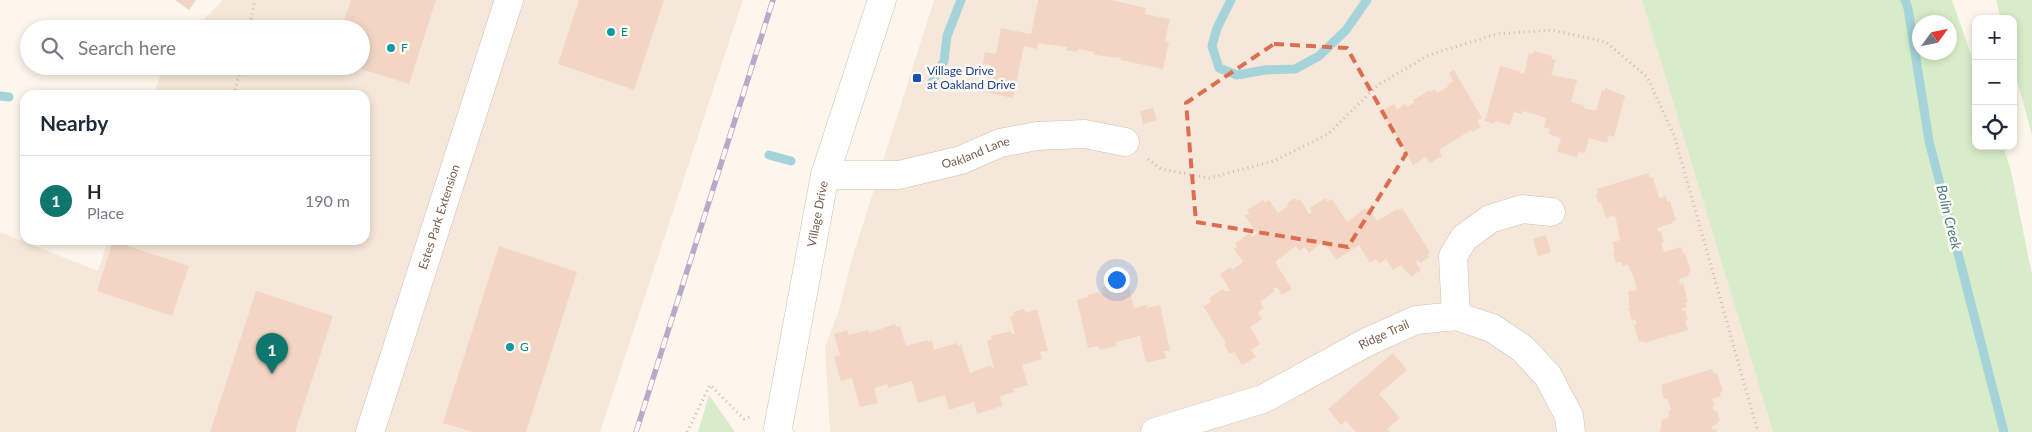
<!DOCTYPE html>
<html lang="en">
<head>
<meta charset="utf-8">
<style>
	body { margin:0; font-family:Lato,sans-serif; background:#f6f6f7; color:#1f2937 }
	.controls { position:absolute; right:15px; top:15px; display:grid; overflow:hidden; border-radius:10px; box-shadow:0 2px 8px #0003 }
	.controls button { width:45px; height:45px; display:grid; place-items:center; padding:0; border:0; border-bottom:1px solid #e0e1e3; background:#fff; color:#1f2937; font:25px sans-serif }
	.compass { position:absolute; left:1912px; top:15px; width:45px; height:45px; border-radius:50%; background:#fff; box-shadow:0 2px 8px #0003; rotate:57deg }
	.you { position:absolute; left:1116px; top:279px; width:18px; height:18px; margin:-12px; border:4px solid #fff; border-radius:50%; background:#1a73e8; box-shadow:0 0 0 8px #1a73e833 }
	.badge { display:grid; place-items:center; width:32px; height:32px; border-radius:50%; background:#0f766e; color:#fff; font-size:16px; font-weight:700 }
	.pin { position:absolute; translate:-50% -41px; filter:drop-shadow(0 1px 2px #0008) }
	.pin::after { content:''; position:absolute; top:26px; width:18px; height:15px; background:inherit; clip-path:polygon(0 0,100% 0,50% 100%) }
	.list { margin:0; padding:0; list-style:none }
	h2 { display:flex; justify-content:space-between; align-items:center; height:65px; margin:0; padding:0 20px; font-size:21px }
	h2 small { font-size:16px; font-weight:400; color:#747a83 }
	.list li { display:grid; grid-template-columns:32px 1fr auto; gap:15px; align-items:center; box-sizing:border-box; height:90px; padding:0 20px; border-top:1px solid #e0e1e3 }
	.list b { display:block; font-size:19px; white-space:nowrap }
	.list p { margin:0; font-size:16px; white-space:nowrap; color:#747a83 }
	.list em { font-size:16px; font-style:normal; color:#747a83 }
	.icon { flex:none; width:28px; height:28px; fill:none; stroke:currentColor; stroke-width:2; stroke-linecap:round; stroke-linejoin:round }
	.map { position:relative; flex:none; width:2032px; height:432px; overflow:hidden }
	.search { position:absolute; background:#fff; box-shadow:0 2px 8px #0003; left:20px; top:20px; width:350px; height:55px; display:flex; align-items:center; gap:12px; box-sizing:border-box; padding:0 18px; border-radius:28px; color:#747a83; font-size:19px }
	.panel { position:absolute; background:#fff; box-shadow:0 2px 8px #0003; left:20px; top:90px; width:350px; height:155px; border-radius:15px }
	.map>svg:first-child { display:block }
</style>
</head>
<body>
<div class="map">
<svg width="2032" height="432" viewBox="0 0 2032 432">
	<rect width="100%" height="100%" fill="#fdf6ec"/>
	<path fill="#f5e8da" d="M 223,0 L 743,0 L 600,432 L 0,432 L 0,232 L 98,271 L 108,240 L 365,240 L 365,95 L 154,95 L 163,66 L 361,66 L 361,29 L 194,29 Z
		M 934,0 L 1642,0 L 1773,432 L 830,432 L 825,347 L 839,310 L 851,262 Z"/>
	<path fill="#d8ecc9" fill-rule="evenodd" d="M 1642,0 L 1952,0 L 1976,69 L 1976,146 L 2003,146 L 2011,171 L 2032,275 L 2032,432 L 1773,432 ZM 1950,22 L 1950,52 L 1920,52 L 1920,22 Z
		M 1996,0 L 2032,0 L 2032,135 L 2013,65 L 2013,19 L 2001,19 Z
		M 709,395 L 735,432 L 698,432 Z"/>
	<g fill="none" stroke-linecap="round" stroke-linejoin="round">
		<path stroke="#a5d3da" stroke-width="9" d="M 1231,0 L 1217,28 L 1212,46 L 1219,68 L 1237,75 L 1265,70 L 1295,69 L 1319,56 L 1346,30 L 1367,0
			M 1905,0 L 1908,8 L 1929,141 L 2004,432
			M 931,84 L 944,61 L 947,36 L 961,0
			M 0,96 L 9,97
			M 769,155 L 791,161"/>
	</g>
	<path fill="#f3d5c3" d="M 175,0 L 196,0 L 189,10 Z
		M 351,0 L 436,0 L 409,84 L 355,67 L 361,66 L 361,29 L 341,29 Z
		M 579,0 L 664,0 L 634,90 L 558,64 Z
		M 1038,0 L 1111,0 L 1146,8 L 1145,14 L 1170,19 L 1165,41 L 1169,42 L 1163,69 L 1121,60 L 1121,58 L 1094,55 L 1094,52 L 1078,49 L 1077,52 L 1066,50 L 1067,47 L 1038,43 L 1037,49 L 1024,46 L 1013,98 L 985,92 L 991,65 L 983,64 L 985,52 L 996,54 L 1001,28 L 1031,34 Z
		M 1534,51 L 1552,56 L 1551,59 L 1556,60 L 1551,75 L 1577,80 L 1571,102 L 1584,105 L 1584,108 L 1596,111 L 1602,90 L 1605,91 L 1605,88 L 1625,96 L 1614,137 L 1609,135 L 1607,143 L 1589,138 L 1585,153 L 1578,152 L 1577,157 L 1557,152 L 1561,138 L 1548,134 L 1550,129 L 1544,127 L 1546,119 L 1541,116 L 1522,111 L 1522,114 L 1514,112 L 1510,125 L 1495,121 L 1494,124 L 1485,121 L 1500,66 L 1519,71 L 1519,73 L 1524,74 L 1529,53 L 1533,54 Z
		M 1454,70 L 1482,118 L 1477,121 L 1481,127 L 1472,132 L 1471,130 L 1439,150 L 1442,156 L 1430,163 L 1426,157 L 1413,165 L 1382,111 L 1394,104 L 1397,110 L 1405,104 L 1407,107 L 1415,102 L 1413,100 L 1430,90 L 1431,92 L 1435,89 L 1437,93 L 1448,87 L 1447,85 L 1453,81 L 1449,73 Z
		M 1153,108 L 1157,120 L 1143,124 L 1140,111 Z
		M 1648,173 L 1650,178 L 1653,177 L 1659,198 L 1665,196 L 1668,202 L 1670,201 L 1676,220 L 1672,221 L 1673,223 L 1657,228 L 1658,232 L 1661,231 L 1664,242 L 1661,243 L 1664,252 L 1681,247 L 1683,253 L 1685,253 L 1691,272 L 1688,273 L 1689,276 L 1679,279 L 1680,284 L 1683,283 L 1688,302 L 1685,303 L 1687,307 L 1682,309 L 1682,311 L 1685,310 L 1688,320 L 1685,321 L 1688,330 L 1644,343 L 1643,341 L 1639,342 L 1634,325 L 1637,324 L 1635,319 L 1632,320 L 1628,308 L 1630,308 L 1628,299 L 1629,298 L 1628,292 L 1637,290 L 1634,278 L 1628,265 L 1623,266 L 1621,262 L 1616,263 L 1613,253 L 1615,252 L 1612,242 L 1620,240 L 1615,215 L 1606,218 L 1601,202 L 1598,203 L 1596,194 L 1598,193 L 1597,189 Z
		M 1295,198 L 1297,201 L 1300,199 L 1309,214 L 1312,212 L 1310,208 L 1326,198 L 1328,202 L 1332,199 L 1347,222 L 1365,208 L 1366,210 L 1369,208 L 1377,221 L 1397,209 L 1398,211 L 1402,208 L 1430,252 L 1427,254 L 1429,257 L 1420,263 L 1418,260 L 1416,262 L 1421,270 L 1411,277 L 1401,265 L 1393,270 L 1386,259 L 1379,264 L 1376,259 L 1370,263 L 1359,245 L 1336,260 L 1324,241 L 1309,253 L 1305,247 L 1299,251 L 1296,246 L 1275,262 L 1292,289 L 1282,295 L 1277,287 L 1273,289 L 1275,291 L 1260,302 L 1264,308 L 1258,312 L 1262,319 L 1250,327 L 1260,344 L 1251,350 L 1256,357 L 1242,365 L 1234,352 L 1230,354 L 1224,345 L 1226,343 L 1203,306 L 1211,302 L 1209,298 L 1223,289 L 1226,292 L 1230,290 L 1220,274 L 1230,267 L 1232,270 L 1243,262 L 1234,249 L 1237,247 L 1235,243 L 1250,233 L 1252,237 L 1257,234 L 1245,216 L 1249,213 L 1247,210 L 1263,200 L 1265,203 L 1269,200 L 1278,213 L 1288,206 L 1287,203 Z
		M 1546,235 L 1551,252 L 1538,256 L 1533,239 Z
		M 113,241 L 189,266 L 172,316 L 97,291 Z
		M 499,246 L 577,272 L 526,432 L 472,432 L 443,423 Z
		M 1124,280 L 1125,283 L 1128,283 L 1134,308 L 1147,305 L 1147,308 L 1160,305 L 1170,351 L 1164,351 L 1166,358 L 1146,363 L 1140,336 L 1116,342 L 1117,346 L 1100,350 L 1098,346 L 1088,348 L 1077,300 L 1089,297 L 1088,295 L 1099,292 L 1100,294 L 1103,294 L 1102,288 L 1105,287 L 1104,284 Z
		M 256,291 L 333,316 L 295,432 L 210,432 Z
		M 1024,309 L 1025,313 L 1037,309 L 1048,351 L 1040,352 L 1042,359 L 1022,365 L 1028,385 L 1013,389 L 1015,392 L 1000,396 L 1002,406 L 977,414 L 974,402 L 949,410 L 945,395 L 918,403 L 912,381 L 888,388 L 887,384 L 874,388 L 878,403 L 860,407 L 852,378 L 841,381 L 834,357 L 840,355 L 834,334 L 847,330 L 849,335 L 868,330 L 869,333 L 895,324 L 896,327 L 900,326 L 906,346 L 927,340 L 928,342 L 932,341 L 934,350 L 957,343 L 958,346 L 961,345 L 970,373 L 991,365 L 992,368 L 994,368 L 987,341 L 992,339 L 991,336 L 1011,331 L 1012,334 L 1015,334 L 1010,316 L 1014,315 L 1013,312 Z
		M 1393,353 L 1407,370 L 1379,394 L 1400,418 L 1387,429 L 1390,432 L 1356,432 L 1346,421 L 1341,425 L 1328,409 Z
		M 1712,369 L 1714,374 L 1717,373 L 1723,391 L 1720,392 L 1721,396 L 1712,399 L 1715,405 L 1712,406 L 1714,411 L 1717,411 L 1720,421 L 1717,421 L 1718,424 L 1712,426 L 1713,430 L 1716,429 L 1717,432 L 1660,432 L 1662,420 L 1669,417 L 1668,411 L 1671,410 L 1667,398 L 1664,399 L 1661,385 Z"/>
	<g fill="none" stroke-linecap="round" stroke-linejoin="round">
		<defs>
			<g id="minor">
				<path id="s1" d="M 825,175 L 899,175 L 961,160 L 1000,143 L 1037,136 L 1085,134 L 1125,142"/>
				<path d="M 1456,316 L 1453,256 L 1464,238 L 1490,219 L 1522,209 L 1551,212"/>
				<path id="s2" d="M 370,432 L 509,0"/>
				<path id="s3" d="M 779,432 L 778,428 L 825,175 L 882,0"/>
				<path id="s4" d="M 1155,432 L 1263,399 L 1367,342 L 1416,320 L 1456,316 L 1492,328 L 1523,349 L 1548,376 L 1569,416 L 1571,432"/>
			</g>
		</defs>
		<use href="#minor" stroke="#d1beb0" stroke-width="29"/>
		<path stroke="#d9b8a5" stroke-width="3" stroke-dasharray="1 4" stroke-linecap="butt" d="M 249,29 L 255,0
			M 234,95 L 241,66
			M 1148,159 L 1161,169 L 1209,178 L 1274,161 L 1328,134 L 1378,85 L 1429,55 L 1497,34 L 1552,30 L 1606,42 L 1647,77 L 1674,135 L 1758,432
			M 687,432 L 710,385 L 744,419 L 750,417"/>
		<use href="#minor" stroke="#fff" stroke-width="28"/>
		<defs>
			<path id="rail" d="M 636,432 L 773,0"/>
		</defs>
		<use href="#rail" stroke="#b9a8c9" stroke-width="5.5"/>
		<use href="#rail" stroke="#fffaf3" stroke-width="4" stroke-dasharray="11" stroke-linecap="butt"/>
	</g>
	<path fill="none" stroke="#dc6d51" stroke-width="4" stroke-dasharray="10 6" stroke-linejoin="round" d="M 1274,44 L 1347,48 L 1406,154 L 1348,247 L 1196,222 L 1186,103 Z"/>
	<g fill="#0f9aa8" stroke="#fffaf3" stroke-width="2">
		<circle cx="611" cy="32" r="5"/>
		<circle cx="391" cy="48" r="5"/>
		<circle cx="510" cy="347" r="5"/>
	</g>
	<rect fill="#1a4fb4" stroke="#fffaf3" stroke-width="2" x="912" y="73" width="10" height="10" rx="2.5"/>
	<g text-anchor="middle" stroke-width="5" stroke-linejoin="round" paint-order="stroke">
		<g font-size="12" fill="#0d838f" stroke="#fffaf3" text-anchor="start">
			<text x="621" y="36">E</text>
			<text x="401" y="52">F</text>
			<text x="520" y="351">G</text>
		</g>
		<g font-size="12" fill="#164399" stroke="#fffaf3" text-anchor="start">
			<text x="927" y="75">Village Drive<tspan x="927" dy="14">at Oakland Drive</tspan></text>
		</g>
		<g font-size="12" fill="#7a5c4d" stroke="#fffaf3">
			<text dy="4" stroke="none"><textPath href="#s1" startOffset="154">Oakland Lane</textPath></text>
			<text dy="4" stroke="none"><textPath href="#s3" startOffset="222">Village Drive</textPath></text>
			<text dy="4" stroke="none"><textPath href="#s2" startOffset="226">Estes Park Extension</textPath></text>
			<text dy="4" stroke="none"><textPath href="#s4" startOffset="250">Ridge Trail</textPath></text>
		</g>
		<g font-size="14" font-style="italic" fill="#437c86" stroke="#fffaf3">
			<text transform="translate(1949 217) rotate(76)" y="5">Bolin Creek</text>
		</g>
	</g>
</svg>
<div class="controls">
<button>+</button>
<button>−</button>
<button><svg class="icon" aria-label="locate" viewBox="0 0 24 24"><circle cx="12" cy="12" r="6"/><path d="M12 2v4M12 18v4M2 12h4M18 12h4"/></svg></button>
</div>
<svg class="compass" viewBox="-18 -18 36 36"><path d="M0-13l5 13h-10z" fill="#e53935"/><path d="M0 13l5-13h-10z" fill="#747a83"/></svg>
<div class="you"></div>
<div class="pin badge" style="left:272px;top:374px">1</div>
<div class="search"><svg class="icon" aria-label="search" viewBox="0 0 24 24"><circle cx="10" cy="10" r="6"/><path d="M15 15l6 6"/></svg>Search here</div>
<section class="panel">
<h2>Nearby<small></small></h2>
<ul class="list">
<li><span class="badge">1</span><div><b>H</b><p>Place</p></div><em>190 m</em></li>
</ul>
</section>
</div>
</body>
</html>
